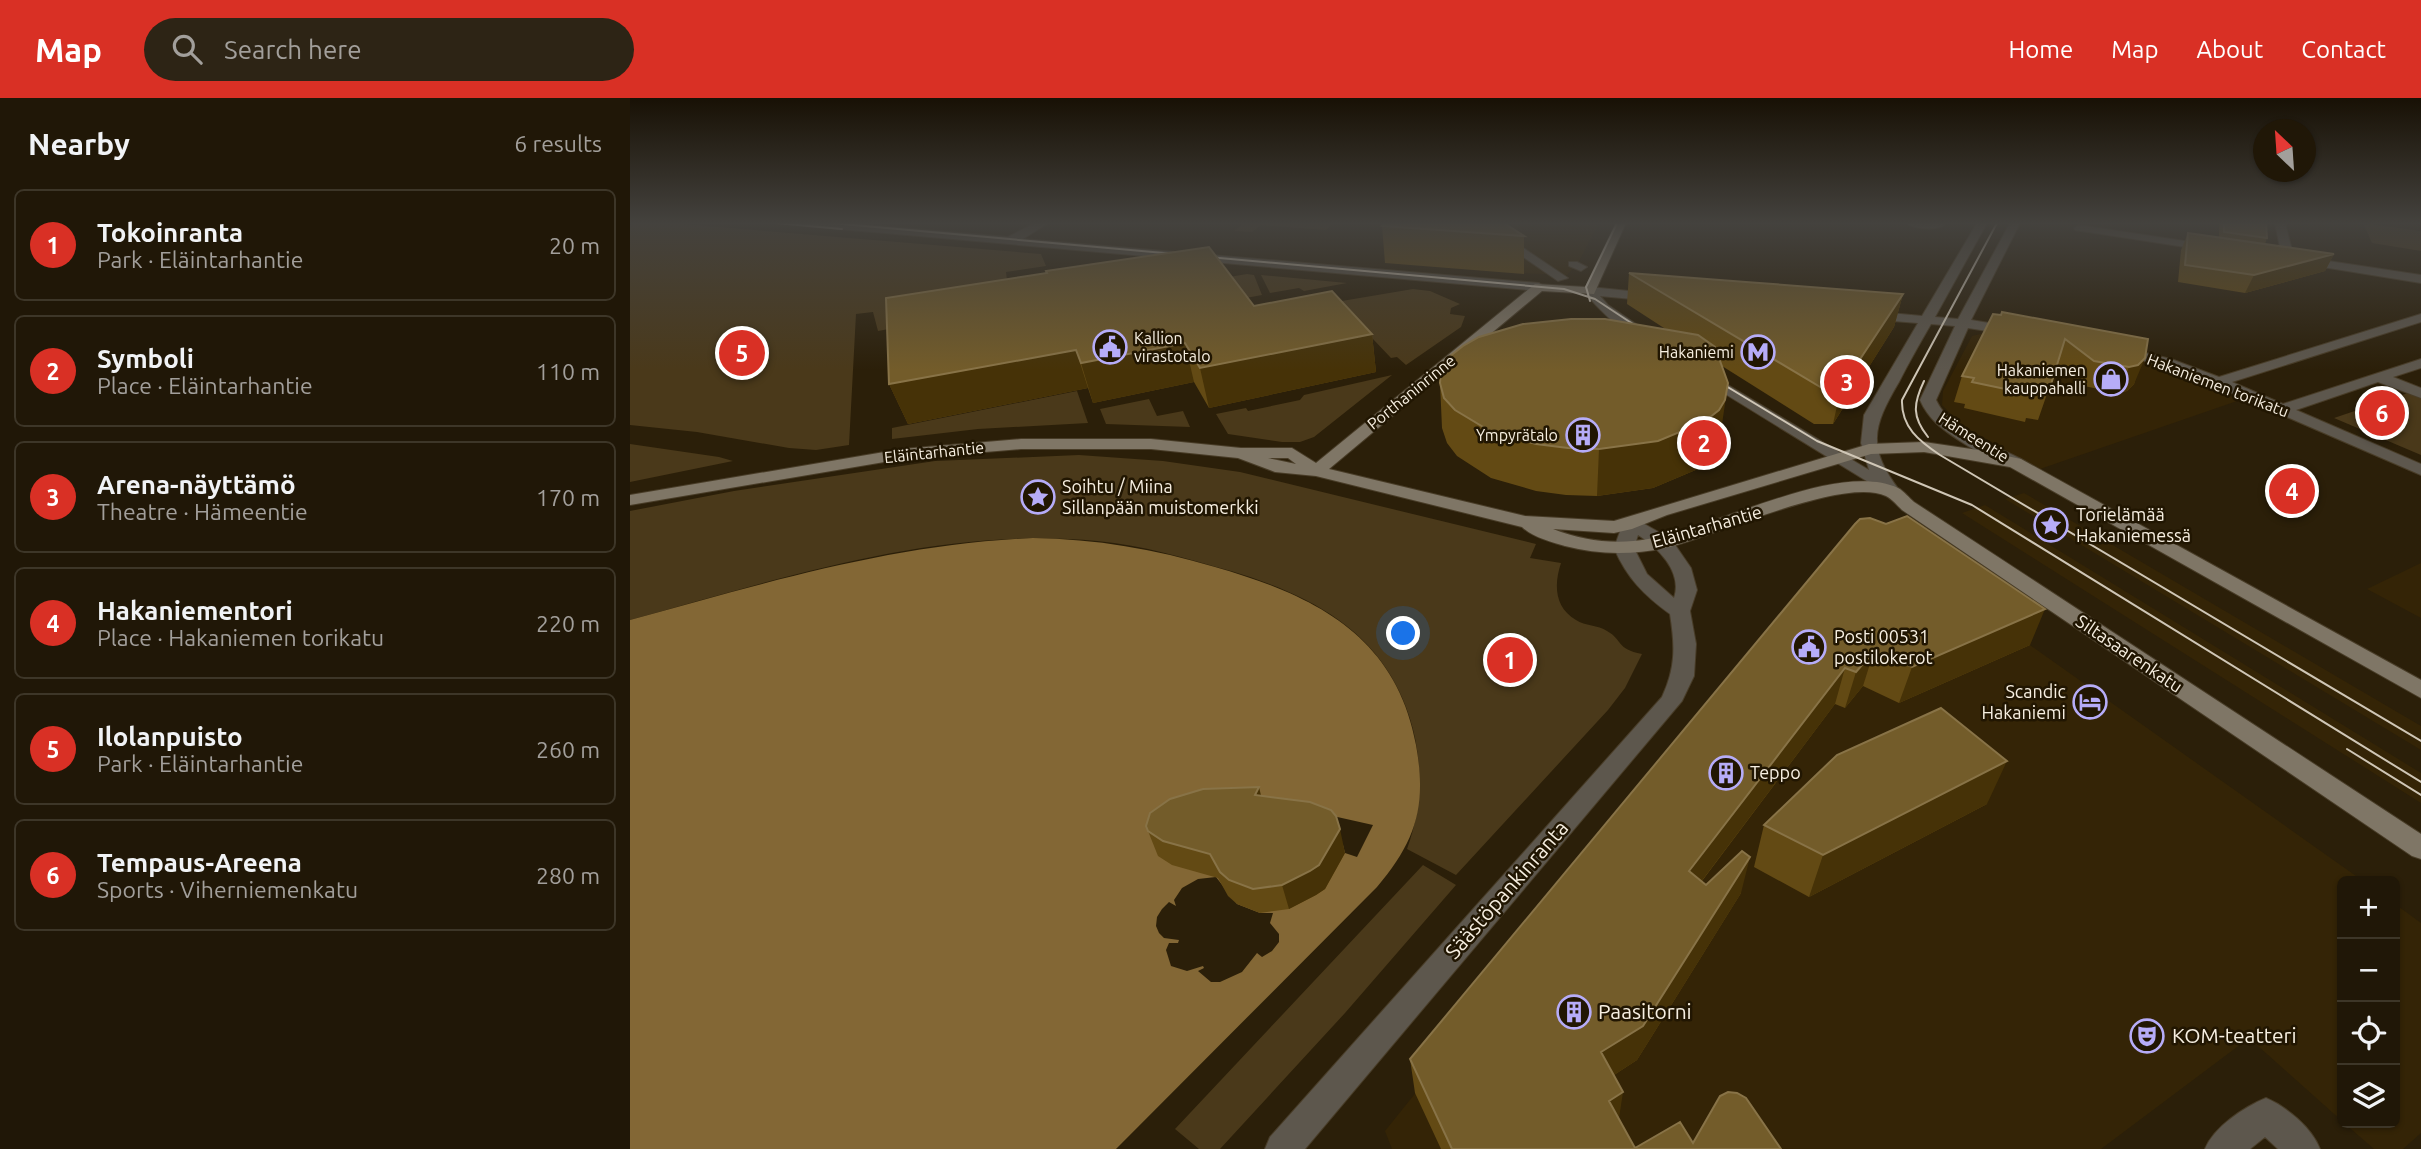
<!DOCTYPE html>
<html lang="en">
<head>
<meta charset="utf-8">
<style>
	body { margin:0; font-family:Ubuntu,sans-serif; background:#2d2415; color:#f1f3f6 }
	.controls { position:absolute; right:21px; bottom:21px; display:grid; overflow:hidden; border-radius:10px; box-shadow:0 2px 5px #0004 }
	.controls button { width:63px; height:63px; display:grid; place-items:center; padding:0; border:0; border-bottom:2px solid #3d3628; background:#201707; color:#f1f3f6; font:35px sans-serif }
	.compass { position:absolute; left:1623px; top:21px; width:63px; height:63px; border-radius:50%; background:#201707; box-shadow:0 2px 5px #0004; rotate:335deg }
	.you { position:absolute; left:774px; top:536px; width:24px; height:24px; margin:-18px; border:5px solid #fff; border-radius:50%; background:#1a73e8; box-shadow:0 0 0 10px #1a73e833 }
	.badge { display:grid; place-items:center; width:46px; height:46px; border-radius:50%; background:#d93025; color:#fff; font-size:23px; font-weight:700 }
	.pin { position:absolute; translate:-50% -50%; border:4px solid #fff; box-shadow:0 2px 7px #0006 }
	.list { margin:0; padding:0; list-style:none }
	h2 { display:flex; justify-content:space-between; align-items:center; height:91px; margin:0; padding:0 28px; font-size:30px }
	h2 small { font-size:23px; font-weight:400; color:#a29f9b }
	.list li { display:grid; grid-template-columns:46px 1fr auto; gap:21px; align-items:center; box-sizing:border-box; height:112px; margin:0 14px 14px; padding:0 14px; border:2px solid #3d3628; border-radius:10px }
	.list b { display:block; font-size:26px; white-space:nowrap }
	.list p { margin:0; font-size:23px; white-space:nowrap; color:#a29f9b }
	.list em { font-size:23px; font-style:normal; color:#a29f9b }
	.icon { flex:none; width:38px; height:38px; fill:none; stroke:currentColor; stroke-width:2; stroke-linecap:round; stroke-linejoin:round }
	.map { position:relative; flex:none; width:1791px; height:1051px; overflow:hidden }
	header { display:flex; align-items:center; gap:42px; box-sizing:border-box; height:98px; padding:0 35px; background:#d93025; color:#fff }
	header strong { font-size:33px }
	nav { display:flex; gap:38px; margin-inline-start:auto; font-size:24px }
	.search { width:490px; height:63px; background:#2d2415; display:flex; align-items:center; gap:18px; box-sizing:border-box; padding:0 24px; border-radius:38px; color:#a29f9b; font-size:26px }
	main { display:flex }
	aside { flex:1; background:#201707 }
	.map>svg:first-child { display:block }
</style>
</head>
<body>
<header>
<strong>Map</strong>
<div class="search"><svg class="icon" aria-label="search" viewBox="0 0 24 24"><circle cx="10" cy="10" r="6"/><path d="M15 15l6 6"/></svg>Search here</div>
<nav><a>Home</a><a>Map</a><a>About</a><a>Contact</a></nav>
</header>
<main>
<aside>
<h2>Nearby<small>6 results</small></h2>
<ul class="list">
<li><span class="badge">1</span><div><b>Tokoinranta</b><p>Park · Eläintarhantie</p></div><em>20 m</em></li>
<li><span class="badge">2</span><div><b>Symboli</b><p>Place · Eläintarhantie</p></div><em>110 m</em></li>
<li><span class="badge">3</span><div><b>Arena-näyttämö</b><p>Theatre · Hämeentie</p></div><em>170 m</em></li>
<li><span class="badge">4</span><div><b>Hakaniementori</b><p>Place · Hakaniemen torikatu</p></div><em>220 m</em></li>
<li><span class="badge">5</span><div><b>Ilolanpuisto</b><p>Park · Eläintarhantie</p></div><em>260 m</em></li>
<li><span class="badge">6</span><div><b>Tempaus-Areena</b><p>Sports · Viherniemenkatu</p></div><em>280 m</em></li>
</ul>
</aside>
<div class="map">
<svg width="1791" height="1051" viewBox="0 0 1791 1051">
	<rect width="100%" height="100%" fill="#2b1f09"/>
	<path fill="#342406" d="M 813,125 L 969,125 L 948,165 L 937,177 L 889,175 Z
		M 1355,235 L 1516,264 L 1610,302 L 1410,371 L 1333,328 L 1312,307 L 1313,293 L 1342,238 Z
		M 1394,395 L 1791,628 L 1791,652 L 1375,401 Z
		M 1355,407 L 1791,675 L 1791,705 L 1332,415 Z
		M 1791,465 L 1791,520 L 1737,491 Z
		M 1383,535 L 1733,783 L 1712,783 L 1712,1023 L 1619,940 L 1471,1051 L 762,1051 L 755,1033 L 1132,564 Z
		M 1765,806 L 1791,825 L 1791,1035 L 1773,1051 L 1744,1051 L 1714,1025 L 1765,1025 Z"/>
	<path fill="#4a391a" d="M 6,125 L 40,125 L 411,156 L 416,168 L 376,174 L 377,182 L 292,225 L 248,233 L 243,214 L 226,216 L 219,347 L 186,352 L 159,350 L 67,334 L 0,327 L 0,127 Z
		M 606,125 L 704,125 L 696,132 L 631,127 L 622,134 L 604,133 L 613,126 Z
		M 1739,126 L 1791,133 L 1791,153 L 1742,145 L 1734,127 Z
		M 617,176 L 624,177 L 632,197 L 600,203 L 557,186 Z
		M 631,177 L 717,185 L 674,193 L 669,190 L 640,195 Z
		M 783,191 L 800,193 L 830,206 L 821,210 L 820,216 L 835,218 L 831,229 L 776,267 L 767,259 L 761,260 L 725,222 L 694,206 Z
		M 762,277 L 684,339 L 670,344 L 652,344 L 598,336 L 586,316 L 616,310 L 618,313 L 670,302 L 674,297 Z
		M 447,293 L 458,325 L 348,331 L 262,341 L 262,330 Z
		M 1778,295 L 1791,300 L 1791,357 L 1704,320 Z
		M 519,301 L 527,318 L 553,313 L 560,329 L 476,326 L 470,311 Z
		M 0,346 L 89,359 L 103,363 L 0,384 Z
		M 449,357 L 533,363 L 610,374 L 906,446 L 900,460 L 931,465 C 924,486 924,509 946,522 C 955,528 968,527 977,533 C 993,542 986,551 1012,556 L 995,590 L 978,612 L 826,777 L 777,751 C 798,695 792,630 761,578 C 727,520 664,492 601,473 C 557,461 513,447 467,443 C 307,428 153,480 0,522 L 0,413 L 104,393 L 305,363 Z
		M 793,767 L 826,787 L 715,915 L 590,1051 L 569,1051 L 545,1031 Z"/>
	<path fill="#836735" d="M 403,440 C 466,441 525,451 585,469 C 683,497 766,537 786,647 C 797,708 786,743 747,789 L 486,1051 L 0,1051 L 0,522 C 135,485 262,446 403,440 Z"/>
	<path fill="#2b1f09" d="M 645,705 L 743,727 L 727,759 L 715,755 L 713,747 Z
		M 586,779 L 607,806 L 630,815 L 643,815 L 640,825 L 649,836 L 649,844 L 642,853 L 632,859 L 627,855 L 612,874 L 590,884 L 581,884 L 568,873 L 574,870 L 573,868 L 557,873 L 541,868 L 536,852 L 539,845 L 548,845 L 549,842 L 534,840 L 529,835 L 526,828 L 527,819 L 532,811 L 539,804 L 546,808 L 544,802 L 552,790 L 568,781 Z"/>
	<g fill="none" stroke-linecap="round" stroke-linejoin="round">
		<defs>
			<path id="street" d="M 170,125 L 213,125 L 378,139 L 405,125 L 418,125 L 393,141 L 909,185 L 915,189 L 909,193 L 175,128 Z
				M 844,125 L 856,125 L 938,180 L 928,183 Z
				M 1276,125 L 1313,125 L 1314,127 C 1306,133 1284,131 1276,125 Z
				M 1347,125 L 1357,125 L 1305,219 L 1328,221 L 1380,125 L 1390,125 L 1341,222 L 1383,229 L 1390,233 L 1383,237 L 1338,230 L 1306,302 C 1320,333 1363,346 1391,361 L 1393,365 L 1391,369 C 1374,373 1320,338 1306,325 C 1299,318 1294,311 1290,302 L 1325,228 L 1301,226 C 1290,245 1279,264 1269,284 C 1243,328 1236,349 1270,393 L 1261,398 L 1066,278 L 1073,274 L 1078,275 L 1239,372 L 1231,345 L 1234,317 L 1288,225 L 1238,221 L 1231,217 L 1238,213 L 1292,218 Z
				M 1645,125 L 1655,125 L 1664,160 L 1662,162 L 1652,160 Z
				M 1449,127 L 1581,147 L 1587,150 L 1581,153 L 1445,132 L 1444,130 Z
				M 1672,159 L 1791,177 L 1791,185 L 1668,165 L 1668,161 Z
				M 939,164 L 947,164 L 957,169 L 951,173 L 939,168 Z
				M 960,189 L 1028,196 L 1030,199 L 1024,203 L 970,198 L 978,207 L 1022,237 L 1022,243 C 1002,246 965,208 954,193 Z
				M 1791,216 L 1791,224 L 1602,284 L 1653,306 L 1791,261 L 1791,270 L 1763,279 L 1791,290 L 1791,300 L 1748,284 L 1666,312 L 1791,366 L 1791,377 L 1583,287 L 1531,267 L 1485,256 L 1483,253 L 1490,249 L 1541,261 L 1589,279 Z
				M 1002,419 L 1041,441 L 1061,470 L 1067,492 L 1060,513 L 1066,546 L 1064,578 L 1052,603 L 675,1051 L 635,1051 L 640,1039 L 1032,599 C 1046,569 1045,548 1040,516 C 1014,497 997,480 984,450 L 993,425 ZM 1008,437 C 1027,449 1053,473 1044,500 L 1017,476 L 1004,450 Z
				M 1636,1000 C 1657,1009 1682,1030 1690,1051 L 1648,1051 L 1635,1039 L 1620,1051 L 1575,1051 C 1584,1029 1614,1009 1636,1000 Z"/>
			<path id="secondary" d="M 986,125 L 996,125 L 964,196 L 912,193 L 699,371 L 895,418 L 984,423 L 1239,346 L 1294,344 L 1348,352 L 1391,361 L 1791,582 L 1791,600 L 1380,369 L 1294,354 L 1241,356 L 1037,417 L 1002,431 L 984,435 L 923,431 C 954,443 986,447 1018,441 C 1084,431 1207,362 1268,390 C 1274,393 1279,400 1284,404 L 1791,736 L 1791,761 L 1782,758 L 1272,412 C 1267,407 1262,401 1256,398 C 1213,378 1084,439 1035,450 C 1002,457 969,457 935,448 C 921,444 903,439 892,429 L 686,378 L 645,374 L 608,360 L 521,351 L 391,351 L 272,361 L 0,407 L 0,397 L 272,351 L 391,341 L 521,341 L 611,350 L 662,350 L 686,365 L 905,186 L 956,189 ZM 638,360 L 658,360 L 666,366 Z"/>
		</defs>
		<use href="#street" stroke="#483c27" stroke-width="2"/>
		<use href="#secondary" stroke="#483c27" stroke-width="2"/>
		<use href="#street" fill="#5d574d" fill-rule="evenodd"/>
		<use href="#secondary" fill="#7f7666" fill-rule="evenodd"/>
		<path stroke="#cfc6b6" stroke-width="2" d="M 146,125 L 212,131
			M 201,125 L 934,191 L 965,201 L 1018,236
			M 1367,125 L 1272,302 C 1271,329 1289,343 1310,357 L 1791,643
			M 960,203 L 956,189 L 987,125
			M 1081,279 L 1187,343 L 1342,407 L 1791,684
			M 1294,283 C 1283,306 1282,319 1298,339
			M 1717,651 L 1791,697"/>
	</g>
	<path fill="#634a14" d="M 1589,125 L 1636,125 L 1637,140 L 1635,146 L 1704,156 L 1695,173 L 1615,195 L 1548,184 L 1551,152 L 1558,135 L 1589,139 Z
		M 752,128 L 894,138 L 894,176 L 755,165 Z
		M 999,175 L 1273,196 L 1264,229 L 1203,326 L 1184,326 L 1092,268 L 1092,329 L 1089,347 L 1082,358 L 1068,371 L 1023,390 L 967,398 L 936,397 L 906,393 L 861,380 L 827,358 L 817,345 L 812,330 L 810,285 L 1037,232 L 997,206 Z
		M 624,208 L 742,236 L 746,274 L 579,310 L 564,284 L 463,305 L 458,290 L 278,326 L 259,286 Z
		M 1363,216 L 1518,241 L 1504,286 L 1497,293 L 1488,295 L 1454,288 L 1427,267 L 1408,322 L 1396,320 L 1395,324 L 1334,310 L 1335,306 L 1324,304 L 1332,278 Z
		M 1225,426 L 1400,547 L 1269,605 L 1233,588 L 1215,610 L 1205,606 L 1072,783 L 1076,787 L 1111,795 L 1007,962 L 984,977 L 989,1022 L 1005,1050 L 1063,1045 L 1151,1051 L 811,1051 L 785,995 L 780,961 Z
		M 631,698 L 715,755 L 695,791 L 686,797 L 659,811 L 630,815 L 607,806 L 598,798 L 588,780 L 542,767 L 528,758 L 516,728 Z
		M 1357,706 L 1179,799 L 1124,769 L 1134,727 Z"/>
	<path fill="#463207" d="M 1704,156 L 1695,173 L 1615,195 L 1624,177 Z
		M 1273,196 L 1264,229 L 1203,326 L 1211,290 Z
		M 742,236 L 746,274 L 579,310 L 570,270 Z
		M 555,245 L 564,284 L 463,305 L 451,265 Z
		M 446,252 L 458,290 L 278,326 L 259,286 Z
		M 1515,260 L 1504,286 L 1497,293 L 1488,295 L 1499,269 Z
		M 1098,285 L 1089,347 L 1082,358 L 1068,371 L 1023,390 L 967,398 L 969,351 Z
		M 1415,511 L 1400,547 L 1269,605 L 1282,569 Z
		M 1244,553 L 1233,588 L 1215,610 L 1226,574 Z
		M 1215,570 L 1205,606 L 1052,809 L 1059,773 Z
		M 1377,663 L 1357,706 L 1179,799 L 1193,757 Z
		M 629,689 L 635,714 L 625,697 Z
		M 710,731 L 715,755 L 695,791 L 686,797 L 659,811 L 652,787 Z
		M 1120,759 L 1111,795 L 1007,962 L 967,988 L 971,954 Z
		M 993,994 L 988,1027 L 979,1003 Z"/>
	<path fill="#735c2a" stroke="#887347" stroke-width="2" d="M 755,125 L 874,125 L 894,138 L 752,128 Z
		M 1594,125 L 1636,125 L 1637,140 L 1594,134 Z
		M 1558,135 L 1704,156 L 1624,177 L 1555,167 Z
		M 579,149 L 624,208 L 702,193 L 742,236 L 570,270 L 555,245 L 451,265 L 446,252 L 259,286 L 256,200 L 417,175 L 416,173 Z
		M 999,175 L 1116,184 L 1273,196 L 1211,290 L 1192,290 Z
		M 1372,214 L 1518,241 L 1515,260 L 1508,267 L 1499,269 L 1464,263 L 1435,241 L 1418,296 L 1406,293 L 1404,297 L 1342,284 L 1344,280 L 1332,278 L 1363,216 L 1371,217 Z
		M 941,221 L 975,221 L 1068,237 L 1085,249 L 1098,285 L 1095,302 L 1089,312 L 1074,324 L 1028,343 L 969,351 L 938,350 L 906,346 L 860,333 L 825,312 L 814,300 L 810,285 L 811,272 L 819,259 L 833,248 L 849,239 L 893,226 Z
		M 1277,418 L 1415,511 L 1282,569 L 1244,553 L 1226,574 L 1215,570 L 1059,773 L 1076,787 L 1112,753 L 1120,759 L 1013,928 L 971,954 L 993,994 L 979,1003 L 1005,1050 L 1050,1024 L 1063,1045 L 1090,998 L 1098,994 L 1107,995 L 1116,1000 L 1151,1051 L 822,1051 L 780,961 L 1225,426 L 1230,421 L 1240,420 L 1256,426 Z
		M 1311,610 L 1377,663 L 1193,757 L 1134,727 L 1207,657 Z
		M 629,689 L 625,697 L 680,704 L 701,712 L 706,718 L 710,731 L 689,767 L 680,773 L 652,787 L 623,791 L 599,782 L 590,774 L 580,756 L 533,743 L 518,733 L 516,728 L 520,715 L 540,701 L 573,691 Z"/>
	<linearGradient id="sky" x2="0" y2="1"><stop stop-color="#181105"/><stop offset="0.46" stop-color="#44423e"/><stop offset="1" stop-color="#44423e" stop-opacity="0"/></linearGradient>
	<rect width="1791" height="272" fill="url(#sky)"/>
	<defs>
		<symbol id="civic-ring" viewBox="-11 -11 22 22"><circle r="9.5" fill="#211602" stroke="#b6acf8" stroke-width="1.5"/><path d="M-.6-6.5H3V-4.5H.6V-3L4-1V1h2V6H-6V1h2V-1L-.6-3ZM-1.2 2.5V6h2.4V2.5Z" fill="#b6acf8"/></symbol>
		<symbol id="metro-ring" viewBox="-11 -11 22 22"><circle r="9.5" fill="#211602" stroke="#b6acf8" stroke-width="1.5"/><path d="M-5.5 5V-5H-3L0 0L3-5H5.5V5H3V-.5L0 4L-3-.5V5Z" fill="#b6acf8"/></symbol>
		<symbol id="shop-ring" viewBox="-11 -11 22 22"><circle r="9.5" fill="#211602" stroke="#b6acf8" stroke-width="1.5"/><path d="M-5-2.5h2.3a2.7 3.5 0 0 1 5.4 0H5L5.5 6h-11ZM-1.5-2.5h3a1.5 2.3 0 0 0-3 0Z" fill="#b6acf8"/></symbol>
		<symbol id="building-ring" viewBox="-11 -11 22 22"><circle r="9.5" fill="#211602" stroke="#b6acf8" stroke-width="1.5"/><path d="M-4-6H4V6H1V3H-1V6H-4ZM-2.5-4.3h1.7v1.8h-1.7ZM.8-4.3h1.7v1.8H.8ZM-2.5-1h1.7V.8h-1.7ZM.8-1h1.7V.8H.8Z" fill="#b6acf8"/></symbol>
		<symbol id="sight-ring" viewBox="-11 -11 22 22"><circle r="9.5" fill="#211602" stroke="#b6acf8" stroke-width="1.5"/><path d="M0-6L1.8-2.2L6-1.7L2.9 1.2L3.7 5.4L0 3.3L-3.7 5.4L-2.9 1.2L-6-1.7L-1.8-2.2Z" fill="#b6acf8"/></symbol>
		<symbol id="hotel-ring" viewBox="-11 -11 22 22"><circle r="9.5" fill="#211602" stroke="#b6acf8" stroke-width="1.5"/><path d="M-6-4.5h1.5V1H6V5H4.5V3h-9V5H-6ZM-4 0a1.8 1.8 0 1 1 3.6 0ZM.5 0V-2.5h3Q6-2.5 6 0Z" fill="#b6acf8"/></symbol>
		<symbol id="theatre-ring" viewBox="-11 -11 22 22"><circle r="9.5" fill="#211602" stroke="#b6acf8" stroke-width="1.5"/><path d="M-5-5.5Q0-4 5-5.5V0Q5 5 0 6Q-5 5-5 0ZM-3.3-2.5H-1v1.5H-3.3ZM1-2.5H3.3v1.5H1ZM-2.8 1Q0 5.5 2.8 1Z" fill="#b6acf8"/></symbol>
	</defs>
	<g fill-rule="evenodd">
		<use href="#civic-ring" x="461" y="230" width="38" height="38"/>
		<use href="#metro-ring" x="1109" y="235" width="38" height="38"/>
		<use href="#shop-ring" x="1462" y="262" width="38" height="38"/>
		<use href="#building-ring" x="934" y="318" width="38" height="38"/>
		<use href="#sight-ring" x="389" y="380" width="38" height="38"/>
		<use href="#sight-ring" x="1402" y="408" width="38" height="38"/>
		<use href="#civic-ring" x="1160" y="530" width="38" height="38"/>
		<use href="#hotel-ring" x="1441" y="585" width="38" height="38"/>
		<use href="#building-ring" x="1077" y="656" width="38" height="38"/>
		<use href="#building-ring" x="925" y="895" width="38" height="38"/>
		<use href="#theatre-ring" x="1498" y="919" width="38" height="38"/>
	</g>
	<g text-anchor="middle" stroke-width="5" stroke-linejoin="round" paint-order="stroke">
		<g font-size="16" fill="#f7efe1" stroke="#211602" text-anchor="end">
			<text x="504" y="246" text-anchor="start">Kallion<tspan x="504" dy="18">virastotalo</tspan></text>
			<text x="1104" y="260">Hakaniemi</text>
			<text x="1456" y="278">Hakaniemen<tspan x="1456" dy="18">kauppahalli</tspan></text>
			<text x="928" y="343">Ympyrätalo</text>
		</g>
		<g font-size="16" fill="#f7efe1" stroke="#211602">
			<text transform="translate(1588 287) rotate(21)" y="6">Hakaniemen torikatu</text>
			<text transform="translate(781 294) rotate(-39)" y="6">Porthaninrinne</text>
			<text transform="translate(1344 339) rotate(32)" y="6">Hämeentie</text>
			<text transform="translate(304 354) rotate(-6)" y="6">Eläintarhantie</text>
		</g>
		<g font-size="18" fill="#f7efe1" stroke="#211602" text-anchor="start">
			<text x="432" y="395">Soihtu / Miina<tspan x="432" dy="21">Sillanpään muistomerkki</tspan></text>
			<text x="1446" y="423">Torielämää<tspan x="1446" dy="21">Hakaniemessä</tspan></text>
			<text x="1204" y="545">Posti 00531<tspan x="1204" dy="21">postilokerot</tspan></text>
			<text x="1436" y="600" text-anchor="end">Scandic<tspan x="1436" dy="21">Hakaniemi</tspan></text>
			<text x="1120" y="681">Teppo</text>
		</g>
		<g font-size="18" fill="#f7efe1" stroke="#211602">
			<text transform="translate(1077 429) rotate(-16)" y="6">Eläintarhantie</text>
			<text transform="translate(1499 556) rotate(34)" y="6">Siltasaarenkatu</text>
		</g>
		<g font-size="21" fill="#f7efe1" stroke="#211602">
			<text transform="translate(877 792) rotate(-49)" y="7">Säästöpankinranta</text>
		</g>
		<g font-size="21" fill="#f7efe1" stroke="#211602" text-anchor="start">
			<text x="968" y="921">Paasitorni</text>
			<text x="1542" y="945">KOM-teatteri</text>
		</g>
	</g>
</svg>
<div class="controls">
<button>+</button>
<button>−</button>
<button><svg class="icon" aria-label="locate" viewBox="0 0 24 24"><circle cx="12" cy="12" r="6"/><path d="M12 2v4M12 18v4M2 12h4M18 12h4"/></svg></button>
<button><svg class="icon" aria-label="layers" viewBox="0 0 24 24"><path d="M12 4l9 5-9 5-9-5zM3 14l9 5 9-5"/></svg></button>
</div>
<svg class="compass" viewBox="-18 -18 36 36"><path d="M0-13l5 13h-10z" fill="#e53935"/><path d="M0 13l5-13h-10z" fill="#a29f9b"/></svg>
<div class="you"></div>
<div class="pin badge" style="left:880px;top:562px">1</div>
<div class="pin badge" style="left:1074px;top:345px">2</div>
<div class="pin badge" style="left:1217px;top:284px">3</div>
<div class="pin badge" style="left:1662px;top:393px">4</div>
<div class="pin badge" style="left:112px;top:255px">5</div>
<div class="pin badge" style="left:1752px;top:315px">6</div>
</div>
</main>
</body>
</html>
